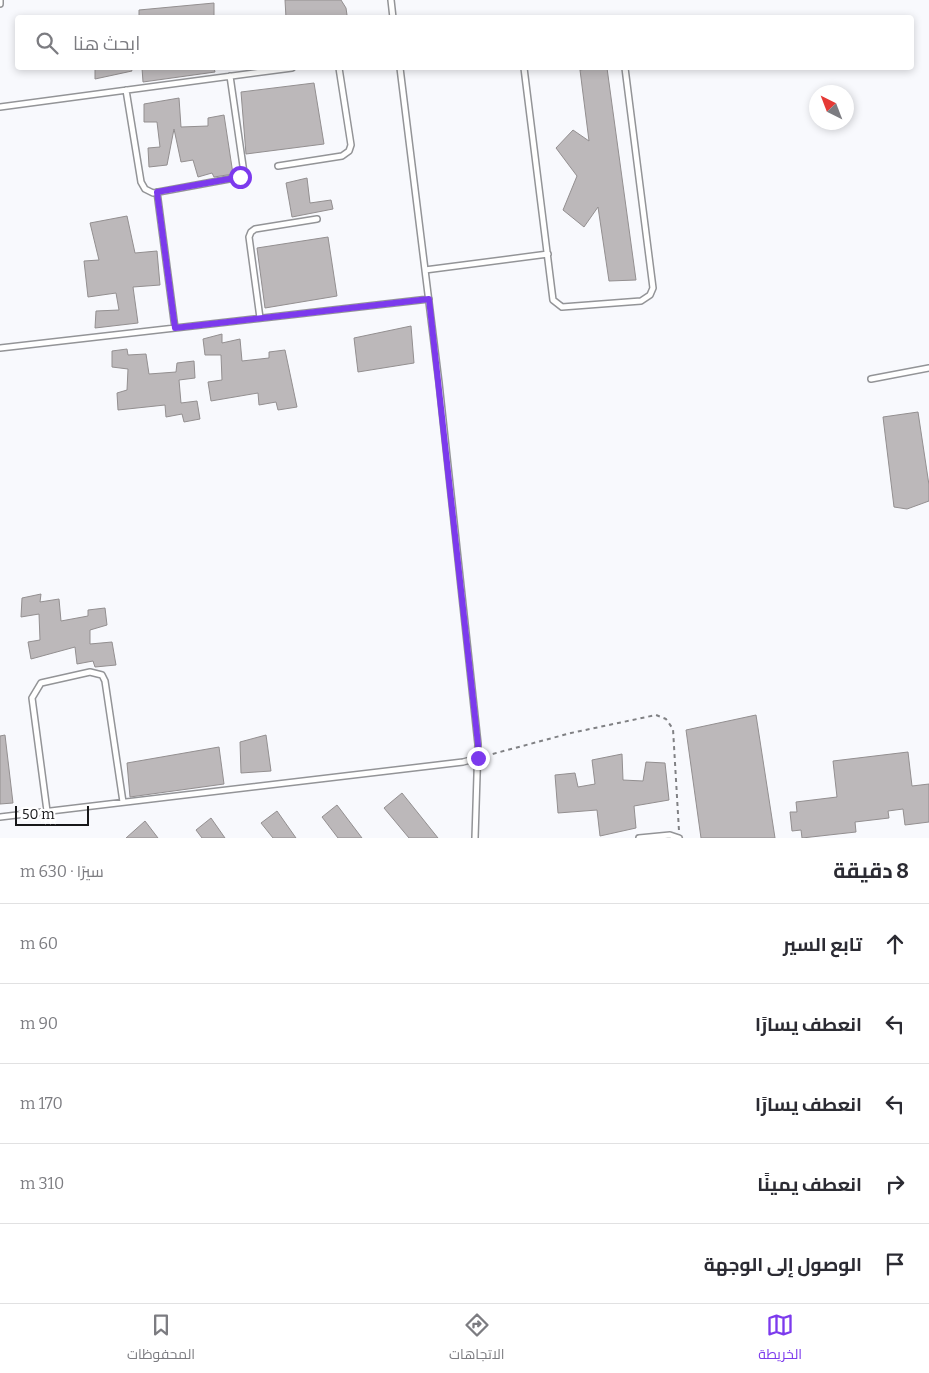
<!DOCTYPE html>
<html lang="ar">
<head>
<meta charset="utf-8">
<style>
	body { margin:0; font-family:Bitter,Cairo,serif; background:#f2f2f3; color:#2b2b33; direction:rtl }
	.compass { position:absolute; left:809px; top:85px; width:45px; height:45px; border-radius:50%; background:#fff; box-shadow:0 2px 8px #0003; rotate:318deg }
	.scale { position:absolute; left:15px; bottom:12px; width:74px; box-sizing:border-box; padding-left:5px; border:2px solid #18181a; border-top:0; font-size:14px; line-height:18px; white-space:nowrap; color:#18181a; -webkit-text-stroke:4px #fff; paint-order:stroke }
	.stop { position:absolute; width:15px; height:15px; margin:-11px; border:4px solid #7c3aed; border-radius:50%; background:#fff }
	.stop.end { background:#7c3aed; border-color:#fff; box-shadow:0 1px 5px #0008 }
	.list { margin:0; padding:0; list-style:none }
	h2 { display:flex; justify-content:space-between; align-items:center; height:65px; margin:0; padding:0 20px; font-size:21px }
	h2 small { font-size:16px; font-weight:400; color:#7c7c81 }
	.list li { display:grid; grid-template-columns:32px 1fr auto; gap:15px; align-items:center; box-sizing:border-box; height:80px; padding:0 20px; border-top:1px solid #e1e1e2 }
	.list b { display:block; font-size:19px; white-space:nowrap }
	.list em { font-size:16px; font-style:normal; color:#7c7c81 }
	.icon { flex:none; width:28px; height:28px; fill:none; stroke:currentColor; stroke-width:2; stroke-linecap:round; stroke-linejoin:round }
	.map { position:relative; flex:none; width:929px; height:838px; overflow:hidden; direction:ltr }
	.search { position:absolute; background:#fff; box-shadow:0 2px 8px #0003; left:15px; right:15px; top:15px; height:55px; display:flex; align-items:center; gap:12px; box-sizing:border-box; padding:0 18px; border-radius:5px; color:#7c7c81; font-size:19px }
	.sheet { height:465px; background:#fff }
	nav { display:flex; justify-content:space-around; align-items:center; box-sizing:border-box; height:70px; border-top:1px solid #e1e1e2; background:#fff; font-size:14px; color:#7c7c81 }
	nav a { display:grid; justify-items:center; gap:2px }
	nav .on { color:#7c3aed }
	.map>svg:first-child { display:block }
</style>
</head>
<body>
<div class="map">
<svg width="929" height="838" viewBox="0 0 929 838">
	<rect width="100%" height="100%" fill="#f8f9fd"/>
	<path fill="#bcb8ba" stroke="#938f90" d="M 285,0 L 341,0 L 346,8 L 347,15 L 343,18 L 286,18 Z
		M 214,3 L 214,18 L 139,18 L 139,10 Z
		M 95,68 L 131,68 L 132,71 L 95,79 Z
		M 142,68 L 214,68 L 215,72 L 143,82 Z
		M 592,68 L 607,68 L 636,280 L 609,281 L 598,207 L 584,227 L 563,210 L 577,176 L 556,148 L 573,130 L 589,141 L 580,70 Z
		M 314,83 L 324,144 L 246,154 L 241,92 Z
		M 179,98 L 181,127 L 208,126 L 208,118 L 224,115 L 233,174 L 214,177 L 212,173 L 198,177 L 193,160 L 181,162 L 174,129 L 167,165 L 149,167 L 148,148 L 160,147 L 157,122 L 144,122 L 144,104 Z
		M 307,178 L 310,203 L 331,200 L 333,209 L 292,217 L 286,183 Z
		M 127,216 L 135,253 L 157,251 L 160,285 L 133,287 L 138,323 L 95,328 L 96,311 L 119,310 L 116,293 L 88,297 L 84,261 L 99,260 L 90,223 Z
		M 328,237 L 337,296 L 265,308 L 257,248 Z
		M 411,326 L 414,363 L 358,372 L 354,338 Z
		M 222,334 L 222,343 L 240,339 L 242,361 L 269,358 L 269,352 L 285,350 L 297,407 L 278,410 L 276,402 L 259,405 L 258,393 L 211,401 L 208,382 L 222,380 L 221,355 L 205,355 L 203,339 Z
		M 127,349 L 128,355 L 146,354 L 149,374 L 176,372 L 177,363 L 194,361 L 195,378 L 179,380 L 181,403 L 197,401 L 200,419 L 184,422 L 182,414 L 166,417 L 165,405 L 118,410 L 117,393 L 127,390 L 128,369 L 112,367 L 112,351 Z
		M 918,412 L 929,485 L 929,501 L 907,509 L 894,507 L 883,417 Z
		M 41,594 L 40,602 L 59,599 L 61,621 L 88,616 L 88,610 L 105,608 L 107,625 L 90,630 L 90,644 L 112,642 L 116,665 L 95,667 L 93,661 L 77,664 L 75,647 L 31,659 L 28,642 L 40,640 L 39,614 L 21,617 L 22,598 Z
		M 756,715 L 775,838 L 701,838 L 686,730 Z
		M 5,735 L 13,803 L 0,804 L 0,736 Z
		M 266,735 L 271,771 L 241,773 L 240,742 Z
		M 219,747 L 224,784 L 130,797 L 127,763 Z
		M 908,752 L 912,786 L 929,784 L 929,822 L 905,825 L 903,809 L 888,811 L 889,818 L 855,822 L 856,832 L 802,838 L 801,830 L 792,831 L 790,812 L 797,812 L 796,802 L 837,797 L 833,761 Z
		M 622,754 L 623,780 L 643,781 L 646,762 L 665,763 L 669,800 L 634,806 L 636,828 L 600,836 L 597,810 L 558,813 L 555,775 L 575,773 L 578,787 L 595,784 L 592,760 Z
		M 402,793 L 438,838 L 409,838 L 384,808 Z
		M 337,805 L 362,838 L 338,838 L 322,817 Z
		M 277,811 L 296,838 L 273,838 L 261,823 Z
		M 211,818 L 225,838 L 202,838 L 196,830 Z
		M 145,821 L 158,838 L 126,838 Z"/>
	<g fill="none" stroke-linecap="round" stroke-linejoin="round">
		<defs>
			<path id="service" d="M 391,0 L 393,18
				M 0,4 L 0,0
				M 400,68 L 439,383 L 478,744 L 475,838
				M 524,68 L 553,300 L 562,307 L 641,301 L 650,295 L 653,288 L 625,68
				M 126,90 L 141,182 L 145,189 L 153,193 L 240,177 L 244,173 L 230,76
				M 0,107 L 292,68
				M 278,166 L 342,156 L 349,151 L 351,145 L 339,68
				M 157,192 L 175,328
				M 425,270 L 548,254
				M 260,318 L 249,237 L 251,232 L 255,229 L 317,219
				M 0,348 L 429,299
				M 871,379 L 929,368
				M 47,811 L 32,698 L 41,683 L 90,672 L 102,675 L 105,681 L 123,802
				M 0,817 L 463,762 L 478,758
				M 639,838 L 670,835 L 679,838"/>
		</defs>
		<use href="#service" stroke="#939497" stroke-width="8"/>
		<path stroke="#808184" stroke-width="2" stroke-dasharray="4 4" stroke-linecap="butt" d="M 485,756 L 571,733 L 656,715 L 666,719 L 673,729 L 679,831"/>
		<use href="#service" stroke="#fff" stroke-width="5"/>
	</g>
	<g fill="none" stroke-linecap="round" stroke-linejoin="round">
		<path stroke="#7c3aed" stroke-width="6" d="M 240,177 L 157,192 L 175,328 L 429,299 L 478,744 L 478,758"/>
	</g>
</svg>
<svg class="compass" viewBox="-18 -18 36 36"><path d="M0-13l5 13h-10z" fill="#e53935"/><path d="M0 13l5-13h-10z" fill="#7c7c81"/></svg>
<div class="scale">50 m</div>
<div class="stop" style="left:240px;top:177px"></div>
<div class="stop end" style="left:478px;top:758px"></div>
<div class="search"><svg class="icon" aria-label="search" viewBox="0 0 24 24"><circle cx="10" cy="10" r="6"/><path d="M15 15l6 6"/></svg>ابحث هنا</div>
</div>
<section class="sheet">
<h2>8 دقيقة<small>سيرًا · 630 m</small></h2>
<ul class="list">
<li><svg class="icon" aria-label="ahead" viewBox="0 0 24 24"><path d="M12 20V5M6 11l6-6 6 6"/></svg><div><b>تابع السير</b></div><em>60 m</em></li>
<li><svg class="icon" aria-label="left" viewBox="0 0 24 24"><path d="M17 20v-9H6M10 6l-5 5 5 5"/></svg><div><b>انعطف يسارًا</b></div><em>90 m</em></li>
<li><svg class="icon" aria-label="left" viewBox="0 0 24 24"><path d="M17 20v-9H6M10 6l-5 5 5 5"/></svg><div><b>انعطف يسارًا</b></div><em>170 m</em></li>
<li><svg class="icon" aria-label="right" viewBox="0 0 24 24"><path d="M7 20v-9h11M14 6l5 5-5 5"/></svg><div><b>انعطف يمينًا</b></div><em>310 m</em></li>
<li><svg class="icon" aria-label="arrive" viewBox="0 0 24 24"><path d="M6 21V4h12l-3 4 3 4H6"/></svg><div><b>الوصول إلى الوجهة</b></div></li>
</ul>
</section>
<nav>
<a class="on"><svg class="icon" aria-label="map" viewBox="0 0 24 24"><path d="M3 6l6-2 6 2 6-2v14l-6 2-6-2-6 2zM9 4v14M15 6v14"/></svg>الخريطة</a>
<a><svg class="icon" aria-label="directions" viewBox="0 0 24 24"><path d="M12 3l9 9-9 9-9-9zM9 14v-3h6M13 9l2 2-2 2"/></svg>الاتجاهات</a>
<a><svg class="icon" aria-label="saved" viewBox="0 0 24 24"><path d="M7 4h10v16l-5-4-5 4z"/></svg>المحفوظات</a>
</nav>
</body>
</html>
